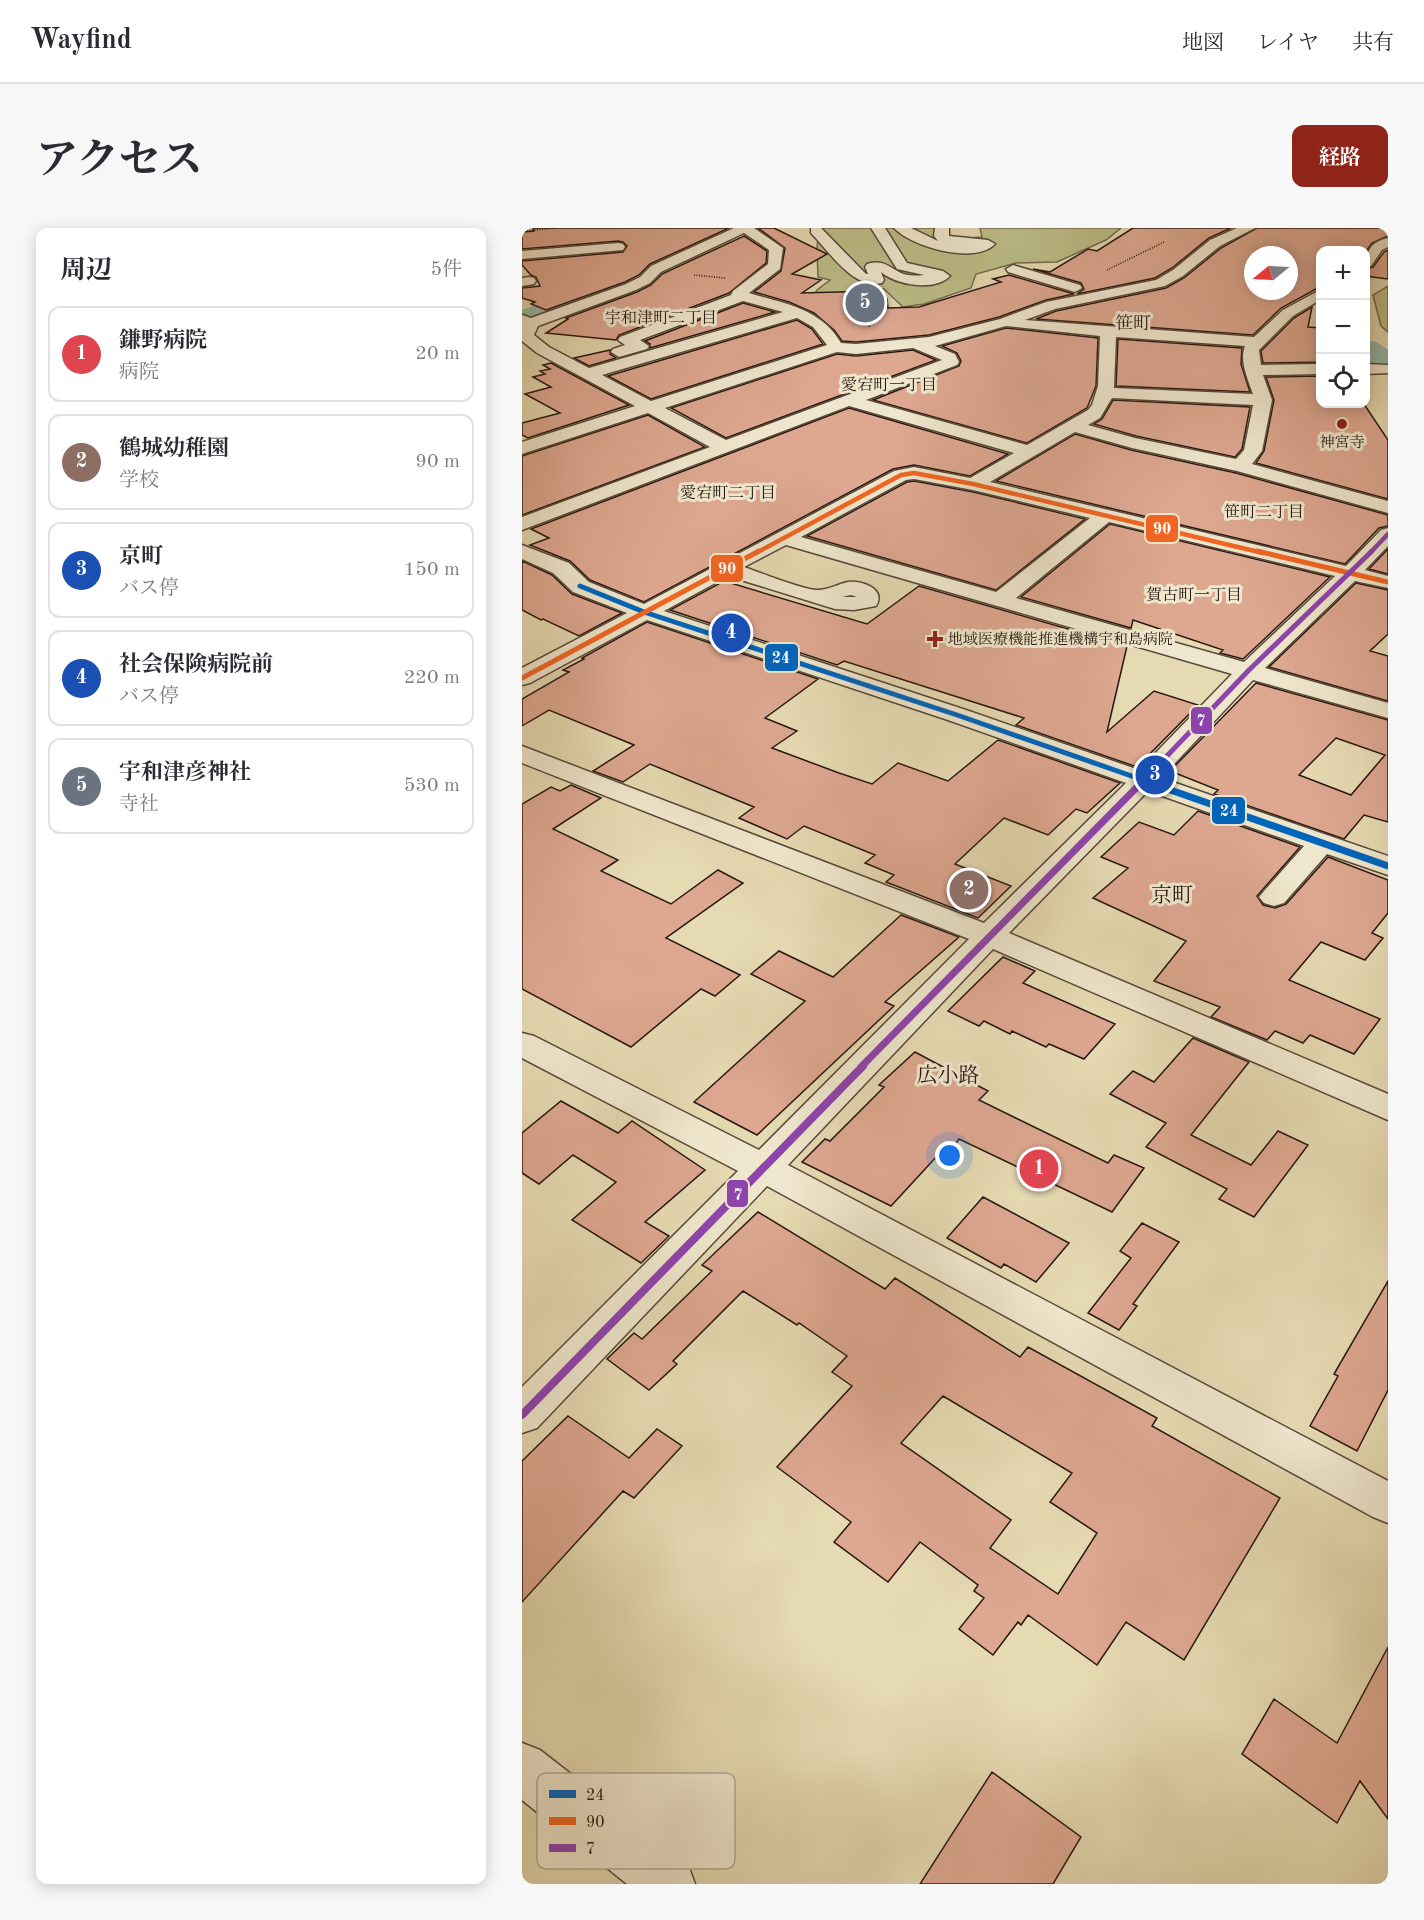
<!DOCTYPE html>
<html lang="ja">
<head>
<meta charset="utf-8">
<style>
	body { margin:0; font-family:"Old Standard TT","Noto Serif JP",serif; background:#f7f7f7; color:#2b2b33 }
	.controls { position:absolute; right:18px; top:18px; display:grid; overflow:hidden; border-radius:12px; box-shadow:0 3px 15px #0003 }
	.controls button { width:54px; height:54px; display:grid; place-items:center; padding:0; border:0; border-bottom:2px solid #e1e1e2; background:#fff; color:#2b2b33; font:30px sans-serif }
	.compass { position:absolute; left:722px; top:18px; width:54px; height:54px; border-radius:50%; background:#fff; box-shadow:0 3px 15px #0003; rotate:252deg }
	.you { position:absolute; left:428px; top:928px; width:21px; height:21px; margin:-15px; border:4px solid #fff; border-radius:50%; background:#1a73e8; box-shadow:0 0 0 9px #1a73e833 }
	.badge { display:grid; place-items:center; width:39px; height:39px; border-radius:50%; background:#8f2418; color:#fff; font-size:20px; font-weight:700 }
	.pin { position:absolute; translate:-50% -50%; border:3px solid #fff; box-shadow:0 2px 6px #0006 }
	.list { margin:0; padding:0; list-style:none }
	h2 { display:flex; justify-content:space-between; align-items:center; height:78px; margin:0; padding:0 24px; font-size:26px }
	h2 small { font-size:20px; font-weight:400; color:#7c7c81 }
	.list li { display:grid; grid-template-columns:39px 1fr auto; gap:18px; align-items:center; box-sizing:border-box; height:96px; margin:0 12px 12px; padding:0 12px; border:2px solid #e1e1e2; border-radius:12px }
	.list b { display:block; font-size:22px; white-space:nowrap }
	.list p { margin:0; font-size:20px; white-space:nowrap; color:#7c7c81 }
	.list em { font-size:20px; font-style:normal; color:#7c7c81 }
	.icon { flex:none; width:33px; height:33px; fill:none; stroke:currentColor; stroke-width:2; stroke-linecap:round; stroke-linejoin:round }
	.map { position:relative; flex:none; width:866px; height:1656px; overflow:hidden; border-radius:12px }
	header { display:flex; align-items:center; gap:36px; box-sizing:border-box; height:84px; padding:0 30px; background:#fff; border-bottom:2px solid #e1e1e2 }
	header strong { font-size:28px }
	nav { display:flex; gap:33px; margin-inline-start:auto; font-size:21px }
	.intro { display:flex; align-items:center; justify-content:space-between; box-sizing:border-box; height:144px; padding:0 36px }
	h1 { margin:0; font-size:42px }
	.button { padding:15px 27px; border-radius:12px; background:#8f2418; color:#fff; font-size:21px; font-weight:700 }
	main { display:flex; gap:36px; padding:0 36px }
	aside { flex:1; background:#fff; border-radius:12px; box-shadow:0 3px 15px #0003 }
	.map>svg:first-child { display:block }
</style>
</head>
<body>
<header>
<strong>Wayfind</strong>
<nav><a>地図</a><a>レイヤ</a><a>共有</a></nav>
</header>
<div class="intro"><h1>アクセス</h1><a class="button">経路</a></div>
<main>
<aside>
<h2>周辺<small>5件</small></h2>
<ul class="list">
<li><span class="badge" style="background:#e0444e">1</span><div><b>鎌野病院</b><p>病院</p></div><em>20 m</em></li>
<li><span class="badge" style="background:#8d6e63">2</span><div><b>鶴城幼稚園</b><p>学校</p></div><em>90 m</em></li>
<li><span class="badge" style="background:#1a4fb4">3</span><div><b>京町</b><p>バス停</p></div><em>150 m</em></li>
<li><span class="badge" style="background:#1a4fb4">4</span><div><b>社会保険病院前</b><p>バス停</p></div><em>220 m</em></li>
<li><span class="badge" style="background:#6b7280">5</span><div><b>宇和津彦神社</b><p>寺社</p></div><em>530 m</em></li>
</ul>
</aside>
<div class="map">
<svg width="866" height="1656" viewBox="0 0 866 1656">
	<rect width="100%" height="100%" fill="#e6dab2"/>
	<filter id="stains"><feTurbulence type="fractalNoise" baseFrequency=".00333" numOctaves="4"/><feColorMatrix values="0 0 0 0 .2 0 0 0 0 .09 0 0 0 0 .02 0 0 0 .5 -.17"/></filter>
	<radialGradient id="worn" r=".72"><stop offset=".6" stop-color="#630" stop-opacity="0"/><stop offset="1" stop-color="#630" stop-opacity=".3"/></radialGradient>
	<path fill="#bcbd87" stroke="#726a4c" stroke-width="1.5" d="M 297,0 L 412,0 L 432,11 L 460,9 L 458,0 L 599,0 L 584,12 L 535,34 L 494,35 L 454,46 L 449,60 L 402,76 L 381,79 L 362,61 L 329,64 L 319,90 L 301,93 L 283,84 L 295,62 L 308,52 L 296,49 L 295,20 Z
		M 866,58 L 866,104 L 859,98 L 851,67 Z"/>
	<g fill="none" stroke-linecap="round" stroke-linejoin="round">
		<path fill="#96bbaa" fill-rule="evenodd" d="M 133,0 L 159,0 L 162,10 L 145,24 L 104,35 C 97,45 92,57 83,66 C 62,84 26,92 0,99 L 0,82 L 55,62 L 71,49 L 88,25 L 129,14 L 138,7 Z
			M 844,112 L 854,114 L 866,122 L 866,142 L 856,140 L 844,132 Z"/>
	</g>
	<path fill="#dda790" stroke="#281711" stroke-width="1.5" fill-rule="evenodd" d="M 11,0 L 207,0 L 128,36 L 117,47 L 103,54 L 24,82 L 9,76 L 13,74 L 0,70 L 0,60 L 18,58 L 14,49 L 9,47 L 0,37 L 0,33 L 101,24 L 105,18 L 101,14 L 96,13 L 0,21 L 0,4 L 12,3 Z
		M 236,0 L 252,0 L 305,26 L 270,46 L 299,52 L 280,65 L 353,63 L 354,69 L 365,71 L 366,80 L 397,79 L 479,54 L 471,51 L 487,47 L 552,66 L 524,72 L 477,89 L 407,107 L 334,114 L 320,113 L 312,102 L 292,85 L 267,74 L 232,64 L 259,43 L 263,20 Z
		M 611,0 L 709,0 L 687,10 L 650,40 L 633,50 L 555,66 L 562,61 L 559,55 L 511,41 L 528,44 L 566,21 L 575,23 Z
		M 735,0 L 866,0 L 866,8 L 850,15 L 843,25 L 843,22 L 798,22 L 798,49 L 794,61 L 759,80 L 731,107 L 514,91 L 534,83 L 644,60 L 662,50 L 699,20 ZM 731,27 L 767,27 L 767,63 L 731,63 Z
		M 222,8 L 245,23 L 244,35 L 207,65 L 97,107 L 94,112 L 24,105 L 46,91 L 44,90 L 115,64 L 129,57 L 140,46 Z
		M 866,22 L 866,51 L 843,48 L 843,41 L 851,39 L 862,24 Z
		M 221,75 L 253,84 L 128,120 L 128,116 L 123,113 Z
		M 790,79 L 786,99 L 798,100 L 798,134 L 741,135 L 739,123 L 772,90 Z
		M 275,92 L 290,101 L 301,116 L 129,171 L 86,148 Z
		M 484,100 L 576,110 L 574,158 L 565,180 L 505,215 L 351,172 L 437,138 L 439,133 L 435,125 L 420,118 Z
		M 596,111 L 720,120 L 719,136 L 728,164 L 594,158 Z
		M 88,122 L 88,126 L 94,130 L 67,138 L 52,130 Z
		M 391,122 L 414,132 L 204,210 L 149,180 L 315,126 L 334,128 Z
		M 29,135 L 107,177 L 6,210 L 0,207 L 0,195 L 38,185 L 3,166 L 29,159 L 11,149 L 23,146 L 18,143 L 28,141 L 21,137 Z
		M 798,148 L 798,176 L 842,176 L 866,212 L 866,271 L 734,235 L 742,223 L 752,172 L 744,149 Z
		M 591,172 L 728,179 L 720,221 L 713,229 L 614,208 L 572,196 L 580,191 Z
		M 327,180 L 486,226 L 448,248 L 392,237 L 371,241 L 122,374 L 68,352 L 48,333 L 8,317 L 27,310 L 9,301 Z
		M 126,187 L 183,219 L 0,287 L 0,228 Z
		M 553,206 L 609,222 L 714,245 L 866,287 L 866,298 L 857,300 L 823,336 L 474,253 Z
		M 392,253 L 451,264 L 563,291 L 474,362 L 285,308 L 385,254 Z
		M 588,296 L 808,349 L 721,431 L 698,425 L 701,422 L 611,392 L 609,400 L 499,369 Z
		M 866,321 L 866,346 L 847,341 Z
		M 0,333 L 30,347 L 50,366 L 100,385 L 57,408 L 21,391 L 19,392 L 0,382 Z
		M 202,353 L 345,396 L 397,358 L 605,418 L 585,504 L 632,463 L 676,477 L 615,539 L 494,497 L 502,490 L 322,433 L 315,437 L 148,382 Z
		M 834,355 L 866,362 L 866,406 L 848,423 L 866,428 L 866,473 L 747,439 Z
		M 125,394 L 296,451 L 243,490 L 275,503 L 250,520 L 317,545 L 350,556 L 376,535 L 426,553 L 476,512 L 598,555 L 565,585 L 554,581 L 526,607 L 482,590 L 433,636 L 489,658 L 456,690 L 364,654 L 372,647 L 343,635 L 353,627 L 282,598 L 265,611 L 217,590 L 232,579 L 128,536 L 101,554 L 71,543 L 112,517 L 27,482 L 0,498 L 0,471 L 47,444 L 41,442 L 62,431 L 60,430 Z
		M 734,455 L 866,492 L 866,594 L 842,587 L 822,611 L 692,566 L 696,562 L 648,543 ZM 814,510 L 863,527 L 829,567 L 777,547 Z
		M 49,557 L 79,570 L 31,601 L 96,632 L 79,643 L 149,676 L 196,642 L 221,655 L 144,710 L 218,747 L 193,768 L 179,761 L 109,819 L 0,761 L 0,576 L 29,559 L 38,563 Z
		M 676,583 L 778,619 L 735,668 L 741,677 L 753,680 L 764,676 L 806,629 L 866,652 L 866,685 L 850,705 L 861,710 L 843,732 L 799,714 L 767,752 L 858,791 L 832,826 L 788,807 L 781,815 L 753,803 L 745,812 L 689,789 L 698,779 L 632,753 L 664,713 L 571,670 L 606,640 L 579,629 L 617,594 L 652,607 Z
		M 379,687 L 437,709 L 363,774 L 372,778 L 235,907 L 172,874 L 283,773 L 229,746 L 257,723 L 311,749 Z
		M 481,729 L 513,743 L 501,755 L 593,796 L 562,831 L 527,816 L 524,819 L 490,803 L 488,806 L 462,793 L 457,798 L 426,783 Z
		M 671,810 L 727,834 L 669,907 L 729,937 L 756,903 L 786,917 L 732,989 L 697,971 L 705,961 L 624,919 L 644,895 L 588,866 L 611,843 L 632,854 Z
		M 393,824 L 466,863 L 457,872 L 586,935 L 592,927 L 622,940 L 590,984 L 437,911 L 433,917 L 428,914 L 369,978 L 280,934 L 303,911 L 308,913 L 362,859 L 357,857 Z
		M 39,873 L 96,905 L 110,893 L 183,942 L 123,994 L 147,1008 L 119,1035 L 50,992 L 94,954 L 51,927 L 17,956 L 0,945 L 0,905 Z
		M 461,969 L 547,1015 L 514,1054 L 482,1036 L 479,1040 L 425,1010 Z
		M 236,984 L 363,1061 L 373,1050 L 498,1129 L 506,1119 L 635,1190 L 630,1198 L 758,1270 L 662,1432 L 604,1394 L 575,1437 L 506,1387 L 499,1397 L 496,1394 L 471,1427 L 437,1401 L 462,1370 L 452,1363 L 456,1357 L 398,1314 L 366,1354 L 312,1314 L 329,1294 L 255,1239 L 330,1158 L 310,1144 L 325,1128 L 277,1095 L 275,1097 L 221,1063 L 151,1133 L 155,1136 L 127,1162 L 85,1131 L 112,1105 L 120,1111 L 190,1043 L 180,1037 ZM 421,1168 L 550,1245 L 528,1274 L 575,1305 L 536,1366 L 468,1320 L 489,1292 L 379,1215 Z
		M 620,995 L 657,1014 L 611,1076 L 615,1078 L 597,1102 L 566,1085 L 609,1030 L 598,1023 Z
		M 866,1053 L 866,1162 L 835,1223 L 788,1198 L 816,1148 L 812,1146 Z
		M 46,1188 L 107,1230 L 135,1201 L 160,1218 L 112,1270 L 101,1263 L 0,1374 L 0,1233 Z
		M 866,1419 L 866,1591 L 838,1553 L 815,1595 L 720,1526 L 752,1471 L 815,1515 Z
		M 470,1544 L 559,1609 L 531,1656 L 398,1656 Z"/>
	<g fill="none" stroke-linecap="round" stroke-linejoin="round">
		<defs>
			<path id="minor" d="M 212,0 L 232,0 L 261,20 L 258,41 L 227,65 C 263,76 299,80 319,115 L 334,116 L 407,109 L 478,91 L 524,74 L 634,52 L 651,42 L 688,12 L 715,0 L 733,0 L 698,18 L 661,48 L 643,58 L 533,81 L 503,92 L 732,109 L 761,82 L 798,62 L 798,72 L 771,88 L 737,122 L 739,137 L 798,136 L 798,146 L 741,147 L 750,172 L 740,223 L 730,236 L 866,273 L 866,285 L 715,243 L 610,220 L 553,204 L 468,254 L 824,338 L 859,302 L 866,300 L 866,318 L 843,342 L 866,348 L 866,360 L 833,353 L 743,440 L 866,475 L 866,490 L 731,452 L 639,550 L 866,628 L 866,647 L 805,626 L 762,675 L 752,678 L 742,675 L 737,669 L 742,663 L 782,618 L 626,563 L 487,705 L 866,866 L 866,892 L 471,721 L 266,937 L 866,1253 L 866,1295 L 851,1289 L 245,958 L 15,1200 L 0,1205 L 0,1159 L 216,943 L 0,830 L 0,805 L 12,808 L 237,922 L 447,711 L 0,535 L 0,518 L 462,695 L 604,555 L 426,492 L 125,392 L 8,455 L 0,457 L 0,440 L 105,385 L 51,364 L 31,345 L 0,331 L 0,317 L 47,335 L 67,354 L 122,376 L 372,243 L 392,239 L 448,250 L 492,225 L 327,178 L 0,302 L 0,289 L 188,219 L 126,185 L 0,226 L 0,214 L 113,178 L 15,125 L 0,113 L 0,87 L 9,90 L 104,56 L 118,49 L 129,38 ZM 222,5 L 247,22 L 246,36 L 211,63 L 209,67 L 98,109 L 96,112 L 103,117 L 91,121 L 89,124 L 97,129 L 125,121 L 127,118 L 118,112 L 221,73 L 261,84 L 67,140 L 27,119 L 12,107 L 16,98 L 114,62 L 128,55 L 139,44 ZM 275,90 L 291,99 L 305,117 L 129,173 L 80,147 ZM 484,98 L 578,108 L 576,158 L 570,177 L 566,182 L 505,217 L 344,172 L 435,137 L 437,134 L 433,126 L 413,118 ZM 594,109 L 723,118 C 717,132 726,152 731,166 L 592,160 ZM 391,120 L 420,132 L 204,212 L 143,180 L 315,124 L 334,126 ZM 590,170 L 731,177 L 722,222 L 714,231 L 613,210 L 566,197 L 578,190 ZM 392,251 L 451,262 L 568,290 L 474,364 L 279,309 L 384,252 ZM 587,294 L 813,348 L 722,434 L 494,370 ZM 264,317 L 710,446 L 617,542 L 444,482 L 142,383 L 206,348 L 313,381 L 332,382 L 354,378 C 365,361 339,352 326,354 C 316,356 304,363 294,362 C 279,361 239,345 222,339 ZM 329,367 L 335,369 L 320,369 Z
				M 289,0 L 299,0 L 344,46 L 346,46 L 343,39 L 345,36 C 361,32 364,37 377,44 C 384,48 394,48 402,47 L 375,41 L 349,0 L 363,0 L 385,35 L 421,43 L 428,48 C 413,64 374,57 359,44 L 362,52 L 360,55 C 331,62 307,23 289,5 Z
				M 372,0 L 389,0 L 416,13 L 412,8 L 413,0 L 427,0 L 427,8 L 466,12 L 473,16 C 453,37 390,19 372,0 Z
				M 866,10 L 866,19 L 860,22 L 849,38 L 844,39 C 844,22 849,14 866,10 Z
				M 96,15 L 101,16 L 103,19 L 101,22 L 0,31 L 0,23 Z
				M 491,37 L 558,57 L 560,60 L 553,64 L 486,44 L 484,41 Z
				M 7,49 L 12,50 L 14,53 L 12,56 L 0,58 L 0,50 Z
				M 844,136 L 866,137 L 866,145 L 844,146 Z
				M 0,1515 L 18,1522 L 166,1637 L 173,1656 L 105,1656 L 0,1572 Z"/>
		</defs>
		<use href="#minor" stroke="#584839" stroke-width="3"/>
		<path stroke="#281711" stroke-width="1.5" stroke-dasharray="1 1.5" stroke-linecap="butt" d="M 0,3 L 35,0
			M 585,42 L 642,14
			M 172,47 L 203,50
			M 344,83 L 348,100"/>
		<use href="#minor" fill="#efe7cd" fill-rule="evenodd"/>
		<defs>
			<path id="bus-1-far1" d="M 58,358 L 122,384 L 435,487 L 621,552"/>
			<path id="bus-1" d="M 617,551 L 866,638"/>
			<path id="bus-2-far1" d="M 234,325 L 379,247 L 392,245 L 451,256 L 741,325"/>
			<path id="bus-2" d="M 735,323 L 866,354
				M 0,450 L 237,323"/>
			<path id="bus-3-far3" d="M 848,325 L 866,306"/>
			<path id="bus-3-far2" d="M 622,552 L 727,442 L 850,323"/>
			<path id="bus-3-far1" d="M 339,839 L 623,551"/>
			<path id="bus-3" d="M 0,1187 L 341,838"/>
		</defs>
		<use href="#bus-1-far1" stroke="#efe7cd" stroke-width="8"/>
		<use href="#bus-1" stroke="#efe7cd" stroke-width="10"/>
		<use href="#bus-2-far1" stroke="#efe7cd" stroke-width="7"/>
		<use href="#bus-2" stroke="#efe7cd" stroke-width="8"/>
		<use href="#bus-3-far3" stroke="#efe7cd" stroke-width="7"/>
		<use href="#bus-3-far2" stroke="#efe7cd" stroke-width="8"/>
		<use href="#bus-3-far1" stroke="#efe7cd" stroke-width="10"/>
		<use href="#bus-3" stroke="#efe7cd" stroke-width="13"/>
		<use href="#bus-1-far1" stroke="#0065bd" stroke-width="5"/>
		<use href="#bus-1" stroke="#0065bd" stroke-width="7"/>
		<use href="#bus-2-far1" stroke="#f26522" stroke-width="4.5"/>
		<use href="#bus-2" stroke="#f26522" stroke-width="5"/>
		<use href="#bus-3-far3" stroke="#8e44ad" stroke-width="4.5"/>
		<use href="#bus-3-far2" stroke="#8e44ad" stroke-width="5"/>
		<use href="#bus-3-far1" stroke="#8e44ad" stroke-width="7"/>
		<use href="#bus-3" stroke="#8e44ad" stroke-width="8"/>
	</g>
	<g fill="#8f2418" stroke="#efe7cd" stroke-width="2">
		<circle cx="820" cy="196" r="6"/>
		<path d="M410 402h6v6h6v6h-6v6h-6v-6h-6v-6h6z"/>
	</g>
	<g text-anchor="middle" stroke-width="6" stroke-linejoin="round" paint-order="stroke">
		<g font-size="15" fill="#281711" stroke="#efe7cd">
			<text x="820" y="219">神宮寺</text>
			<text x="426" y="416" text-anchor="start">地域医療機能推進機構宇和島病院</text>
		</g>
		<g font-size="16" fill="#281711" stroke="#efe7cd">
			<text x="139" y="95">宇和津町二丁目</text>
			<text x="367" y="162">愛宕町一丁目</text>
			<text x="206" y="270">愛宕町二丁目</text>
			<text x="742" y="289">笹町二丁目</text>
			<text x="672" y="372">賀古町一丁目</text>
		</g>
		<g font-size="18" fill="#281711" stroke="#efe7cd">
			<text x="611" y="101">笹町</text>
		</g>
		<g font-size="21" fill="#281711" stroke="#efe7cd">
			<text x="650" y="674">京町</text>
			<text x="426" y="854">広小路</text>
		</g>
	</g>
	<rect x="15" y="1545" width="198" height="96" rx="9" fill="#efe7cd" stroke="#b3a995" stroke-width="1.5"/>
	<rect x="27" y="1562" width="27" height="8" fill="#0065bd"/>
	<rect x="27" y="1589" width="27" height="8" fill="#f26522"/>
	<rect x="27" y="1616" width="27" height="8" fill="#8e44ad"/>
	<g font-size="16" fill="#281711">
		<text x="64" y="1572">24</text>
		<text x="64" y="1599">90</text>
		<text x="64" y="1626">7</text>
	</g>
	<g stroke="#efe7cd" stroke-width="2">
		<rect x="623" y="286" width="34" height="29" rx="6" fill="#f26522"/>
		<rect x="188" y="326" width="34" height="29" rx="6" fill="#f26522"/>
		<rect x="242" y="415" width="35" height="29" rx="6" fill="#0065bd"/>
		<rect x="668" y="478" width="23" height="29" rx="6" fill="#8e44ad"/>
		<rect x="689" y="568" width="35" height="29" rx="6" fill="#0065bd"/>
		<rect x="204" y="951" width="23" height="29" rx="6" fill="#8e44ad"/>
	</g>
	<g font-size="16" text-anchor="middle" font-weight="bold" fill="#fff">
		<text x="640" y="306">90</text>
		<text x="205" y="346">90</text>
		<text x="259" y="435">24</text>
		<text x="679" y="498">7</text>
		<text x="707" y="588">24</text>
		<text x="216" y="972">7</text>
	</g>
	<rect width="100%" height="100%" filter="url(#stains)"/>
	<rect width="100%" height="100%" fill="url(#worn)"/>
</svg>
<div class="controls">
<button>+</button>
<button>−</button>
<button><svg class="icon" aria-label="locate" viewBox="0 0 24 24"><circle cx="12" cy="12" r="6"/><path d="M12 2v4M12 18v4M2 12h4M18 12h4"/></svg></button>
</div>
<svg class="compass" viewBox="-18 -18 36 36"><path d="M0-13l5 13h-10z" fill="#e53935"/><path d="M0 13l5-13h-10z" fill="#7c7c81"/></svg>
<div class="you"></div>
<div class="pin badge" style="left:517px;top:941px;background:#e0444e">1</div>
<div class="pin badge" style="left:447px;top:662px;background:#8d6e63">2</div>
<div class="pin badge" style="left:633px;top:547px;background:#1a4fb4">3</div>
<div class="pin badge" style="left:209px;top:405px;background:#1a4fb4">4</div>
<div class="pin badge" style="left:343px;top:75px;background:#6b7280">5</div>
</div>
</main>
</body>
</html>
